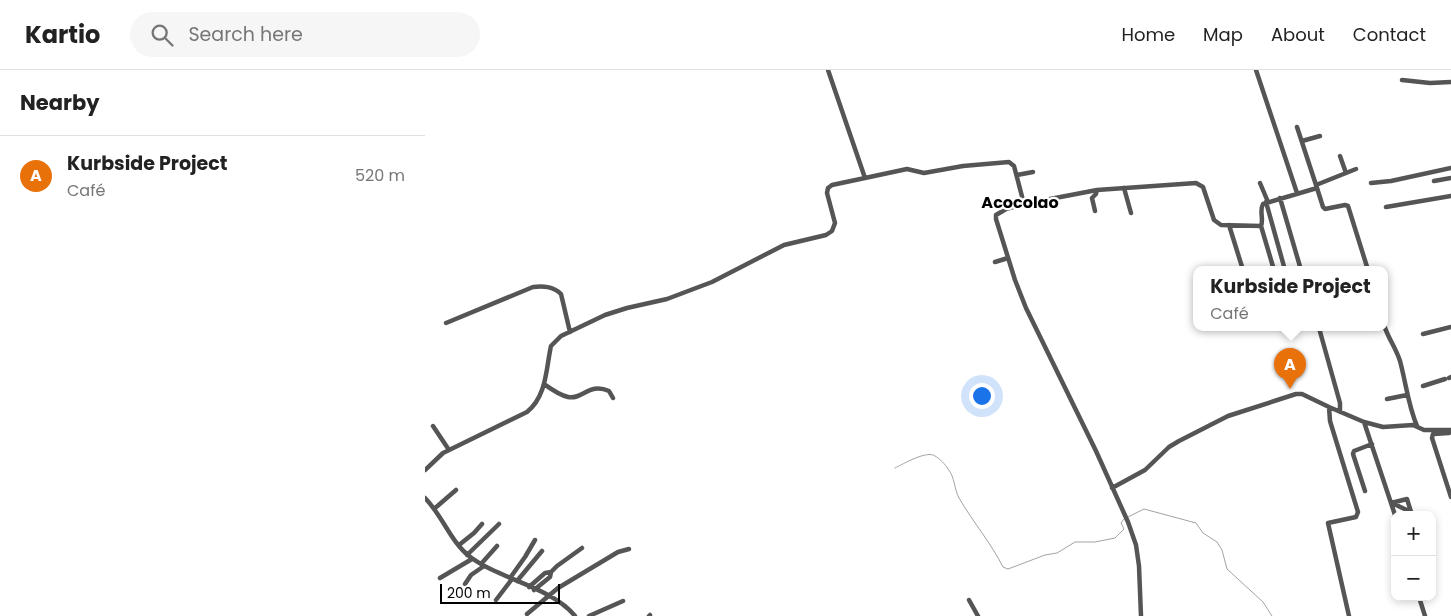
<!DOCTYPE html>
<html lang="en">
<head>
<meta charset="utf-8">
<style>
	body { margin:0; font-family:Poppins,sans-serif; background:#f6f6f6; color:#222 }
	.controls { position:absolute; right:15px; bottom:15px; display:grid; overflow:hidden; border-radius:10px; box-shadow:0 2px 8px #0003 }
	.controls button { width:45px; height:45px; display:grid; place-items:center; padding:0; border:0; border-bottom:1px solid #e0e0e0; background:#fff; color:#222; font:25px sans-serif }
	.scale { position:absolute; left:15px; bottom:12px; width:120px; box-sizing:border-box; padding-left:5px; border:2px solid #000; border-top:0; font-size:14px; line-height:18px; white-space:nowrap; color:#000; -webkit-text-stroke:4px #fff; paint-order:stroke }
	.you { position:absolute; left:556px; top:325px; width:18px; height:18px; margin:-12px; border:4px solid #fff; border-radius:50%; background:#1a73e8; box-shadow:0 0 0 8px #1a73e833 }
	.badge { display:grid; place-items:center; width:32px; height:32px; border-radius:50%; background:#db2777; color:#fff; font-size:16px; font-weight:700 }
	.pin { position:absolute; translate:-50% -41px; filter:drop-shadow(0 1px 2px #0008) }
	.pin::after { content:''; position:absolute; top:26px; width:18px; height:15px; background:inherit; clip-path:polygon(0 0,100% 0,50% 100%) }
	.popup { position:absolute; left:768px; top:196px; width:195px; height:65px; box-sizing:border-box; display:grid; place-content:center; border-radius:10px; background:#fff; filter:drop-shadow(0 1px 4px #0005); font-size:16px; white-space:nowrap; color:#767676 }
	.popup b { font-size:19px; color:#222 }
	.popup::after { content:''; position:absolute; left:50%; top:100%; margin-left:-10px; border:10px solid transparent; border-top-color:#fff }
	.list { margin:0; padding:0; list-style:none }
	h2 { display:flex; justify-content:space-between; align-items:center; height:65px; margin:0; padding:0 20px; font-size:21px }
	h2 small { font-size:16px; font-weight:400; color:#767676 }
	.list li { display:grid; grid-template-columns:32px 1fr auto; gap:15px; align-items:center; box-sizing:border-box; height:80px; padding:0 20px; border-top:1px solid #e0e0e0 }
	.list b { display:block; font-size:19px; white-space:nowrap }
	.list p { margin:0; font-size:16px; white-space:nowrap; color:#767676 }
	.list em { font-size:16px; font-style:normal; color:#767676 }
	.icon { flex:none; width:28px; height:28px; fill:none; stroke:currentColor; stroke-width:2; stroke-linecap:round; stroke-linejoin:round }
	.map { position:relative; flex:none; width:1026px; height:546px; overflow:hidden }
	header { display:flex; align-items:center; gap:30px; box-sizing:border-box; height:70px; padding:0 25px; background:#fff; border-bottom:1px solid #e0e0e0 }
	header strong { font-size:24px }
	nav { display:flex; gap:28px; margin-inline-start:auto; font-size:18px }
	.search { width:350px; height:45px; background:#f6f6f6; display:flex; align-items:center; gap:12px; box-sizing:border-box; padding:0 18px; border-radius:28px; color:#767676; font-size:19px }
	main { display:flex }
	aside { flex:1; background:#fff }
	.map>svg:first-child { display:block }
</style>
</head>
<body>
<header>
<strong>Kartio</strong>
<div class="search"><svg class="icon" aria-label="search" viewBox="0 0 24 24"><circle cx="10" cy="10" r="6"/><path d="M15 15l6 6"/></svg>Search here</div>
<nav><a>Home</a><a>Map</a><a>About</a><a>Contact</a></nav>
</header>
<main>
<aside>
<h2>Nearby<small></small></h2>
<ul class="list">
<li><span class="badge" style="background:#e8710a">A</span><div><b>Kurbside Project</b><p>Café</p></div><em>520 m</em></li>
</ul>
</aside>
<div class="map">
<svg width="1026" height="546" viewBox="0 0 1026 546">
	<rect width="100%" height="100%" fill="#fff"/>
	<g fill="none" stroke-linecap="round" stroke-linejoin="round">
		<path stroke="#a3a3a3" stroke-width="1" d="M 470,398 C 478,394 502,380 510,386 C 514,388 521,395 523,399 C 530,407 529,419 534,428 C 548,452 566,473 578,497 L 583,499 L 620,485 L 632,483 L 650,472 L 670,472 L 690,468 L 699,459 L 696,453 L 699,449
			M 703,447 L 719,439 L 771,453 L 778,463 L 792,472 L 797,480 L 802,499 L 838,532 L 847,546"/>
		<path stroke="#555" stroke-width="4.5" d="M 403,0 L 440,108 L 482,99 L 499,103 L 538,96 L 584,92 L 589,96 L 599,134 L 581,139 L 571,145 L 571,149 L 590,210 L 601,238 L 671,381 L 703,452 L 711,475 L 714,496 L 716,546
			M 831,0 L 872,123
			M 977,10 L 1005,13 L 1026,12
			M 872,57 L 892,118
			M 877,71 L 895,66
			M 915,86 L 921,103
			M 592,105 L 608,102
			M 1009,111 L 1026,108
			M 835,113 L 843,132
			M 946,113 L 966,111 L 1026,98
			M 891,115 L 931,99
			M 699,118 L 706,143
			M 855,128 L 876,200
			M 841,132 L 860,200
			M 599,134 L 672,120 L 771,113 L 778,117 L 789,150 L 796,155 L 836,156 C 839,149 834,141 838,134 L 892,118 L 898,137 L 900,139 L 920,135 L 923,136 L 943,200
			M 961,137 L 1026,126
			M 670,141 L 667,128 L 671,124 L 672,120
			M 804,155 L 818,200
			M 836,156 L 849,200
			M 570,192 L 583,188
			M 21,253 L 108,217 C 118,216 128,216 136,224 L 145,262
			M 959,255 C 963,268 971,278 975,291 C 981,313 983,335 992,356
			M 894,258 L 915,333 L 915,342
			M 998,264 L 1026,257
			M 1024,308 L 1026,307
			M 119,314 C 126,319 134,325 143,327 C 158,330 164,312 184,321 L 188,328
			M 998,316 L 1020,309
			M 962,329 L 982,325
			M 904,337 L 905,351 L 933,442 L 931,447 L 903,453 L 924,546
			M 939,352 L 970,445
			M 8,356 L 24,380
			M 1024,363 L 1008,364 L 1007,368 L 1026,427
			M 0,400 L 18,383 L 102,342 C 122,326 121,298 126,276 L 136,266 L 180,245 L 202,238 L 242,229 L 287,212 L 359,175 L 401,165 L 407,161 L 410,153 L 402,123 L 403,118 L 407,115 L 440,108
			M 687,418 L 720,400 L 744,377 L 754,371 L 803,346 L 871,324 L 877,324 L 904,337 L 939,352 L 958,357 L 988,355 L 999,360 L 1026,360
			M 940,421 L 928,384 L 929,381 L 947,374
			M 0,428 C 17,445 26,472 44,486 C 73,509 127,517 150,546
			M 966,433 L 982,429 L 987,445
			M 967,433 L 986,442
			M 9,439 L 31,420
			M 34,475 L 49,463 L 57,454
			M 42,485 L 74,454
			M 56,494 L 72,476
			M 15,508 L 47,489
			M 85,508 L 100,487 L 110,470
			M 92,511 L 117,481
			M 40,514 L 46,505 L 59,496
			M 104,517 L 120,503 L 126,502
			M 109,520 L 125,507 L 126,502 L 132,496 L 157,478
			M 994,527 L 1000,546
			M 71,530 L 87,509
			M 544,530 L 553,546
			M 102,544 L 133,518 L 193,482 L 204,479
			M 164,546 L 198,531
			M 224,546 L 225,545"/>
	</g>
	<g text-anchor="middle" stroke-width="4.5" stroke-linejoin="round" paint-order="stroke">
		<g font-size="16" font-weight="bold" fill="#000" stroke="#fff">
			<text x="595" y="138">Acocolao</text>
		</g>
	</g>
</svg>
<div class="controls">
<button>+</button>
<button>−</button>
</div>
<div class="scale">200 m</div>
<div class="you"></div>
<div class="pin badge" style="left:865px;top:319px;background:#e8710a">A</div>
<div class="popup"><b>Kurbside Project</b>Café</div>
</div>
</main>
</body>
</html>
